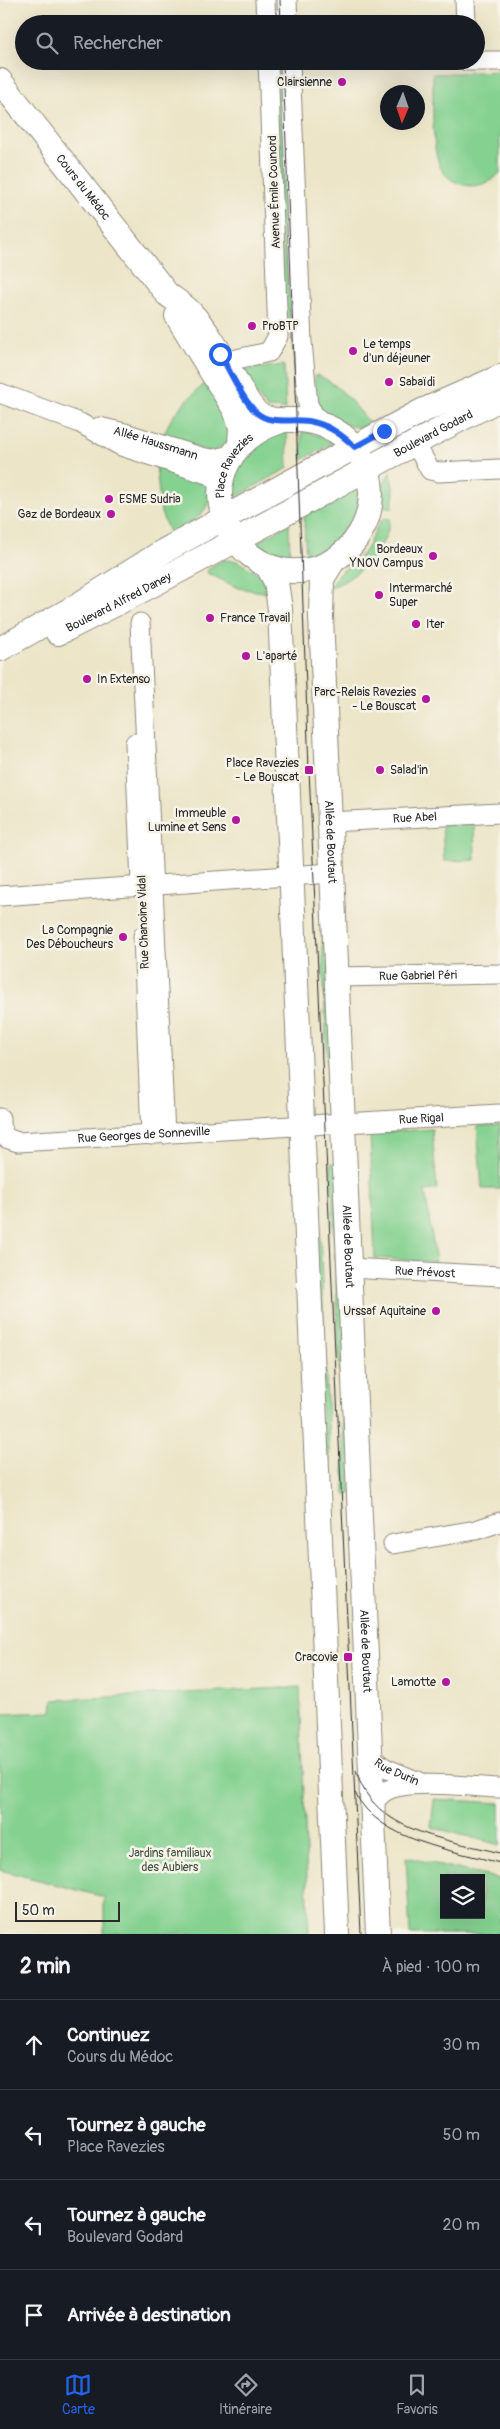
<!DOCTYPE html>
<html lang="fr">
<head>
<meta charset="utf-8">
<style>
	body { margin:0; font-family:Pangolin,sans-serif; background:#20242c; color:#f1f3f6 }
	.controls { position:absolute; right:15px; bottom:15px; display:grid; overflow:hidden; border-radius:0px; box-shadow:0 5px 20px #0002 }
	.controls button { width:45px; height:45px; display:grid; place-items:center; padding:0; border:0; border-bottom:1px solid #363941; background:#171b24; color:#f1f3f6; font:25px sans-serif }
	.compass { position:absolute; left:380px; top:85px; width:45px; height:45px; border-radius:50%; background:#171b24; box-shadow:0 5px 20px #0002; rotate:182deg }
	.scale { position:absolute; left:15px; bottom:12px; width:105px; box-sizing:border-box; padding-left:5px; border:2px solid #2b2b2b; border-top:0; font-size:14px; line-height:18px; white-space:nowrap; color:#2b2b2b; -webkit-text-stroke:4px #f7f3e8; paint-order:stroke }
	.stop { position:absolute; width:15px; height:15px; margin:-11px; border:4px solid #2563eb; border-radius:50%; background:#fff }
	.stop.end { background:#2563eb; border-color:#fff; box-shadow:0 1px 5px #0008 }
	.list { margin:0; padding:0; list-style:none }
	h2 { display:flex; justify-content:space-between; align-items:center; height:65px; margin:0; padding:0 20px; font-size:21px }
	h2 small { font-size:16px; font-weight:400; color:#9ea1a6 }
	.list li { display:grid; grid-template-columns:32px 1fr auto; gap:15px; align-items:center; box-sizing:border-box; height:90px; padding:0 20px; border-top:1px solid #363941 }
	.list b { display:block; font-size:19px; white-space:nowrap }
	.list p { margin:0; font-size:16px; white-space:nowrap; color:#9ea1a6 }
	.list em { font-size:16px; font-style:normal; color:#9ea1a6 }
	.icon { flex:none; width:28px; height:28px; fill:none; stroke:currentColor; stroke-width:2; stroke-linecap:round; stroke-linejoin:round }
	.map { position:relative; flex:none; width:500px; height:1934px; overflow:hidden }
	.search { position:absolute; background:#171b24; box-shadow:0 5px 20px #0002; left:15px; right:15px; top:15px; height:55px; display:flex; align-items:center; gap:12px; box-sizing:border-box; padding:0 18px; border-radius:28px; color:#9ea1a6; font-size:19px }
	.sheet { height:425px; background:#171b24 }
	nav { display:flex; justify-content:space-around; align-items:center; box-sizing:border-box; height:70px; border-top:1px solid #363941; background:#171b24; font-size:14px; color:#9ea1a6 }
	nav a { display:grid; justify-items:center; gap:2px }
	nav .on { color:#2563eb }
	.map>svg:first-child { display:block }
</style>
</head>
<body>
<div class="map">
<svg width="500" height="1934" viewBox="0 0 500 1934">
	<rect width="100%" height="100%" fill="#f7f3e8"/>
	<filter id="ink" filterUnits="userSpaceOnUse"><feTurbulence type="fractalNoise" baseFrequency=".02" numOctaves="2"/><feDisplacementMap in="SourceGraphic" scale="10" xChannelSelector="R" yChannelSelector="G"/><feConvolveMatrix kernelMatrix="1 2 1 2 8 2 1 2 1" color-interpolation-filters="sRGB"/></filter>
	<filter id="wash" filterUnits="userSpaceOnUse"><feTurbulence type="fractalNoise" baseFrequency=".0096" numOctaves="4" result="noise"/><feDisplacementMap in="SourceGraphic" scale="20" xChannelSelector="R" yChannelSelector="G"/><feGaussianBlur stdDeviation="1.12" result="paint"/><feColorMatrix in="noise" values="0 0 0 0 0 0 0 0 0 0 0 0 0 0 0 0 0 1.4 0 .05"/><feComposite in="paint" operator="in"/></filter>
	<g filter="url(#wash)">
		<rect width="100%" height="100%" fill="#ece5c8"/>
		<path fill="#84d190" stroke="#587e5e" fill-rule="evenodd" d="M 273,61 L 286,61 L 297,321 L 284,321 Z
			M 500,71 L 500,173 C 491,183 478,188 465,185 C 453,183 443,175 439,164 C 431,145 433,96 433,74 Z
			M 284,365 L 286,409 L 267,408 L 237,371 Z
			M 317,375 C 338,383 354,404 368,421 L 367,425 C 351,433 327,415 315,404 L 315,376 Z
			M 206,383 C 221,406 251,435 212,452 L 163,438 C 169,415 188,398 206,383 Z
			M 302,431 L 320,436 L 333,443 L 302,460 Z
			M 287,432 L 288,468 L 232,499 C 231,466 255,437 287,432 Z
			M 156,466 L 206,482 C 220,507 192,524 172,532 L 169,532 L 161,513 Z
			M 390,472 L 394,492 L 392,508 L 383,506 L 383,486 Z
			M 359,485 C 358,529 346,544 306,559 L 304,516 Z
			M 384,518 L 390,519 C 387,550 358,578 329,588 C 337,570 352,567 364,552 C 371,543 376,524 384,518 Z
			M 289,524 L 290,559 L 274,556 L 253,544 Z
			M 223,560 L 237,561 L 261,575 L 269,593 L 238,588 L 207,573 L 209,568 Z
			M 474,824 L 475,860 L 444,861 L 442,825 Z
			M 321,909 L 327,909 L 334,1090 L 328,1090 Z
			M 500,1125 L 500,1189 L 482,1189 L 477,1126 Z
			M 432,1129 L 437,1189 L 425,1191 L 436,1262 L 375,1258 L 370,1133 Z
			M 331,1163 L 337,1163 L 351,1494 L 345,1495 Z
			M 311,1164 L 317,1164 L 331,1495 L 325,1495 Z
			M 300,1687 L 309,1934 L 104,1934 L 104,1897 L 0,1870 L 0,1714 L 52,1712 L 53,1700 Z
			M 434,1799 L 500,1803 L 500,1845 L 431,1827 Z
			M 406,1857 L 500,1879 L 500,1934 L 410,1934 ZM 444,1878 L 481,1878 L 481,1915 L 444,1915 Z"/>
	</g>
	<g filter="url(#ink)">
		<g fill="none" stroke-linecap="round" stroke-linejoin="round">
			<defs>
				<g id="minor">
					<path d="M 265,0 L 266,24"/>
					<path d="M 287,0 L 288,24"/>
					<path d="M 465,0 L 466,24"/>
					<path d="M 290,61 L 302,342 L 308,405 L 314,415 L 326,426"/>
					<path d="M 467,61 L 500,61"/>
					<path d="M 223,359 L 232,360 L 269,352 L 278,336 L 268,61"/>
					<path d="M 0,393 L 80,423 L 121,446 L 210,475 L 220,485"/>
					<path id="s1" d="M 99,427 L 125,433 L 201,457 L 213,459 L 231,455"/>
					<path d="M 415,443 L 430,470 L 439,472 L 500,469"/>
					<path d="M 140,623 L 165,1134"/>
					<path d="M 135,743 L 141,883"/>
					<path id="s2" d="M 330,822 L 500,813"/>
					<path d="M 0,896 L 332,873"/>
					<path d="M 143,936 L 151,1135"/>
					<path id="s3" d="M 337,977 L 500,974"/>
					<path id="s4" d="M 0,1118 L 0,1126 L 6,1138 L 18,1142 L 500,1114"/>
					<path id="s5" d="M 349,1268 L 500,1276"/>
					<path d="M 393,1544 L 476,1530 L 500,1522"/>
					<path id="s6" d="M 370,1757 L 385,1768 L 424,1784"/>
					<path d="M 373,1803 C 376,1800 380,1795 384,1792 C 405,1778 473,1787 500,1788"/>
				</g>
				<g id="major">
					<path id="s7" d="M 0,81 L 167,294 C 175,300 185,306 191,313 C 208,331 221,355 233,376 C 240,387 247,405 258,414 C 269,422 282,420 294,420 C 317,420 340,429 354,447 C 398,501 350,582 281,570 C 259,565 240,550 229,530 C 205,481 232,437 281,421"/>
					<path d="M 177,316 L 235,410 L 241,427 L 240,444"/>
					<path id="s8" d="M 333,561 L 322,579 L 321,616 L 378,1934"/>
					<path d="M 267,565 L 276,582 L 280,609 L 337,1934"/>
					<path id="s9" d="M 58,633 C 207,560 351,474 500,399"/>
					<path d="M 0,649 L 75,607 L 164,551 L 314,469 L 422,411 L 500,377"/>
				</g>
			</defs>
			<use href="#minor" stroke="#8c887a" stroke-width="21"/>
			<use href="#major" stroke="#8c887a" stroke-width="26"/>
			<use href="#minor" stroke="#fff" stroke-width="19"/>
			<use href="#major" stroke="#fff" stroke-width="24"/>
			<path stroke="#2b2b2b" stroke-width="1" d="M 280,0 L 281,24
				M 283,61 L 309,770 L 361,1934
				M 356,1771 C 374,1833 447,1839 500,1853
				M 355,1793 C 379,1841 452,1850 500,1863"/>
		</g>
	</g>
	<g fill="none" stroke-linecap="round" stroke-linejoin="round" filter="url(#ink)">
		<path stroke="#2563eb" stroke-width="6" d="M 220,354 C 230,371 243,401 257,413 C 272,426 295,417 313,422 C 330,426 342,435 355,447 L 384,431"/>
	</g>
	<g fill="#b5179e" stroke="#f7f3e8" stroke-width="2">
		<circle cx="342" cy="82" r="5"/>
		<circle cx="252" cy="326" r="5"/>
		<circle cx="353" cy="351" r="5"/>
		<circle cx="389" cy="382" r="5"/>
		<circle cx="109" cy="499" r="5"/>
		<circle cx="111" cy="514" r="5"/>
		<circle cx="433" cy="556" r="5"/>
		<circle cx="379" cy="595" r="5"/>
		<circle cx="210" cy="618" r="5"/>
		<circle cx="416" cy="624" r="5"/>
		<circle cx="246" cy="656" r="5"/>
		<circle cx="87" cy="679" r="5"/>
		<circle cx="426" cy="699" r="5"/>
		<rect x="304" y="765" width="10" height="10" rx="2.5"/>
		<circle cx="380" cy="770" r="5"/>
		<circle cx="236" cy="820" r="5"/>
		<circle cx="123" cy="937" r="5"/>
		<circle cx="436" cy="1311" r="5"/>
		<rect x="343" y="1652" width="10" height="10" rx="2.5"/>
		<circle cx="446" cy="1682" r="5"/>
	</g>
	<g text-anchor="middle" stroke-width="5" stroke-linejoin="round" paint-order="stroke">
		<g font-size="12" fill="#2b2b2b" stroke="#f7f3e8" text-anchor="end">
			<text x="332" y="86">Clairsienne</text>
			<text x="262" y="330" text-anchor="start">ProBTP</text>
			<text x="363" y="348" text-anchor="start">Le temps<tspan x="363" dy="14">d'un déjeuner</tspan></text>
			<text x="399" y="386" text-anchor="start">Sabaïdi</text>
			<text x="119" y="503" text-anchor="start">ESME Sudria</text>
			<text x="101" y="518">Gaz de Bordeaux</text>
			<text x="423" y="553">Bordeaux<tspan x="423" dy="14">YNOV Campus</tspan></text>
			<text x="389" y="592" text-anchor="start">Intermarché<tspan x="389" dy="14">Super</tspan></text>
			<text x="220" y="622" text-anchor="start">France Travail</text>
			<text x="426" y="628" text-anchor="start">Iter</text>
			<text x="256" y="660" text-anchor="start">L'aparté</text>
			<text x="97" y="683" text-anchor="start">In Extenso</text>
			<text x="416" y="696">Parc-Relais Ravezies<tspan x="416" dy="14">- Le Bouscat</tspan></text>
			<text x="299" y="767">Place Ravezies<tspan x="299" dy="14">- Le Bouscat</tspan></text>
			<text x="390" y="774" text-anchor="start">Salad'in</text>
			<text x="226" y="817">Immeuble<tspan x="226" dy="14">Lumine et Sens</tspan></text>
			<text x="113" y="934">La Compagnie<tspan x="113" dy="14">Des Déboucheurs</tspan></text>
			<text x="426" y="1315">Urssaf Aquitaine</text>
			<text x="338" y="1661">Cracovie</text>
			<text x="436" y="1686">Lamotte</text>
		</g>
		<g font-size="12" fill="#2b2b2b" stroke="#f7f3e8">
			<text dy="4" stroke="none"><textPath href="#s7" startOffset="135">Cours du Médoc</textPath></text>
			<text transform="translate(274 192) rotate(-92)" y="4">Avenue Émile Counord</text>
			<text dy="4" stroke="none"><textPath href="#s9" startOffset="425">Boulevard Godard</textPath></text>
			<text dy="4" stroke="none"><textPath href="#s1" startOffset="59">Allée Haussmann</textPath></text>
			<text dy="4" stroke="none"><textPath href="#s7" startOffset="850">Place Ravezies</textPath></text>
			<text dy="4" stroke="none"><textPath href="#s9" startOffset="68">Boulevard Alfred Daney</textPath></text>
			<text dy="4" stroke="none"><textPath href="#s2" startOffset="85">Rue Abel</textPath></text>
			<text dy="4" stroke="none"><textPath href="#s8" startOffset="284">Allée de Boutaut</textPath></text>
			<text transform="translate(143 922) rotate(-92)" y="4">Rue Chanoine Vidal</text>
			<text dy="4" stroke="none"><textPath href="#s3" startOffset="81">Rue Gabriel Péri</textPath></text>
			<text dy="4" stroke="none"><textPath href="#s4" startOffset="438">Rue Rigal</textPath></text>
			<text dy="4" stroke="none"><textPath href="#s4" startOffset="160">Rue Georges de Sonneville</textPath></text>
			<text dy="4" stroke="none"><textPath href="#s8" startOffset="689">Allée de Boutaut</textPath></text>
			<text dy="4" stroke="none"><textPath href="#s5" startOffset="76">Rue Prévost</textPath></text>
			<text dy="4" stroke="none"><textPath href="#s8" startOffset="1094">Allée de Boutaut</textPath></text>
			<text dy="4" stroke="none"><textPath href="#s6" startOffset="31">Rue Durin</textPath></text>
		</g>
		<g font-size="12" fill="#415444" stroke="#f7f3e8">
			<text x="170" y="1857">Jardins familiaux<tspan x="170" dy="14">des Aubiers</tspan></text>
		</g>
	</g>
</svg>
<div class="controls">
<button><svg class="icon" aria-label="layers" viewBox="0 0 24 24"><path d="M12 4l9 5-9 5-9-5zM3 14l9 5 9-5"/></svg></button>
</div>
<svg class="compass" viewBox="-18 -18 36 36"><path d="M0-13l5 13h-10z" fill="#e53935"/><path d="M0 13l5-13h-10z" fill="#9ea1a6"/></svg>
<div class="scale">50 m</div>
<div class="stop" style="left:220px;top:354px"></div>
<div class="stop end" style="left:384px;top:431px"></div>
<div class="search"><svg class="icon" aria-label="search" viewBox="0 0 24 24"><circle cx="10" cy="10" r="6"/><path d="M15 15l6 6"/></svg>Rechercher</div>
</div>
<section class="sheet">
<h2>2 min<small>À pied · 100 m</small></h2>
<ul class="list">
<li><svg class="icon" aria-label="ahead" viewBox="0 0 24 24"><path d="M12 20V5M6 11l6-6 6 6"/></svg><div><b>Continuez</b><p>Cours du Médoc</p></div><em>30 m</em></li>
<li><svg class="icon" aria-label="left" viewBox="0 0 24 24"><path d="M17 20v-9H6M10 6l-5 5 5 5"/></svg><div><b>Tournez à gauche</b><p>Place Ravezies</p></div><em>50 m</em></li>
<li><svg class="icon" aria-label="left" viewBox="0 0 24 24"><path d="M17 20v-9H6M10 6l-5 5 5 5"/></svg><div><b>Tournez à gauche</b><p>Boulevard Godard</p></div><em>20 m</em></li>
<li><svg class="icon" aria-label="arrive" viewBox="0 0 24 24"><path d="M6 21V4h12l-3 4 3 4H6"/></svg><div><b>Arrivée à destination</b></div></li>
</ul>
</section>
<nav>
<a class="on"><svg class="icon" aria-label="map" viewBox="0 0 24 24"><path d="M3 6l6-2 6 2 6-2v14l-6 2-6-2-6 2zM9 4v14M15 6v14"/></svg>Carte</a>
<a><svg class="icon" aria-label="directions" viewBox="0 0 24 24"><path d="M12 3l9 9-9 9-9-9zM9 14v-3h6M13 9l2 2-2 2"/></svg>Itinéraire</a>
<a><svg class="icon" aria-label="saved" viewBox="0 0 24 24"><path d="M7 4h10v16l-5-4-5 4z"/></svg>Favoris</a>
</nav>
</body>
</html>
